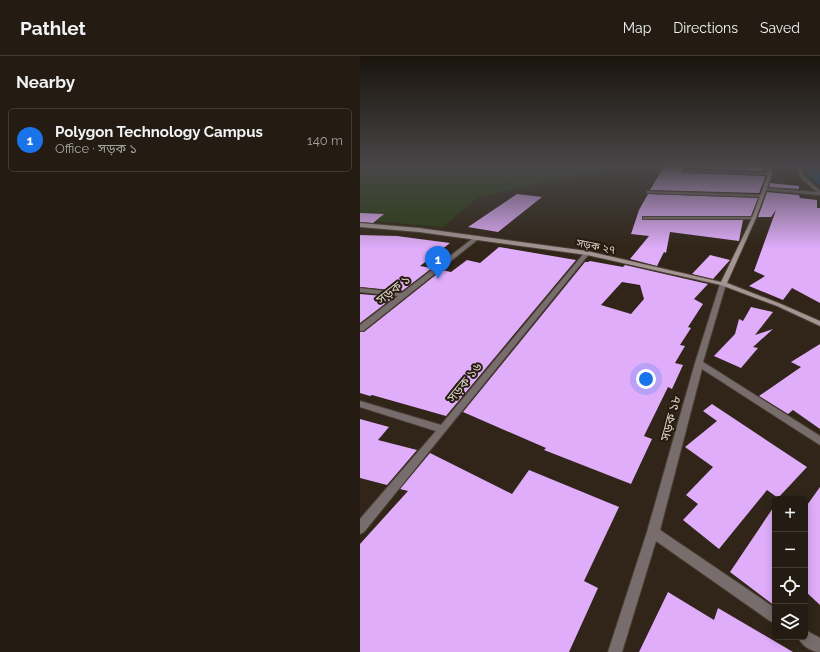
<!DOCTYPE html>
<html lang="en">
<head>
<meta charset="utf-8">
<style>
	body { margin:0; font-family:Raleway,"Noto Sans Bengali",sans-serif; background:#302920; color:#f1f3f6 }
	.controls { position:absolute; right:12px; bottom:12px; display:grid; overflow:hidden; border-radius:6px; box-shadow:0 2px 10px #0003 }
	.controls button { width:36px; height:36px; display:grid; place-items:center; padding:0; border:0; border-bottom:1px solid #413a32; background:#241c12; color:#f1f3f6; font:20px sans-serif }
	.you { position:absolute; left:286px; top:323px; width:14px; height:14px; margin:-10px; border:3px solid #fff; border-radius:50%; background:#1a73e8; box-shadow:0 0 0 6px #1a73e833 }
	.badge { display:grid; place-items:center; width:26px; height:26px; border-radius:50%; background:#1a73e8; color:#fff; font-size:13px; font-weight:700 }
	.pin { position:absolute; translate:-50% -33px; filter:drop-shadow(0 1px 2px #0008) }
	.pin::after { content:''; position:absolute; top:21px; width:14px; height:12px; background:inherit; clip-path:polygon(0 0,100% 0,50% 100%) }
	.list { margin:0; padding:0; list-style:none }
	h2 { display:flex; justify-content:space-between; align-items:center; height:52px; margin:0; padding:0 16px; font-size:17px }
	h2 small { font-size:13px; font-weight:400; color:#a3a19f }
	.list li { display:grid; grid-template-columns:26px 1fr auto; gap:12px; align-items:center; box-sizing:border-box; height:64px; margin:0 8px 8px; padding:0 8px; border:1px solid #413a32; border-radius:6px }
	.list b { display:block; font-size:15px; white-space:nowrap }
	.list p { margin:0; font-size:13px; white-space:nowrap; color:#a3a19f }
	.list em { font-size:13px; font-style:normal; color:#a3a19f }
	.icon { flex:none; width:22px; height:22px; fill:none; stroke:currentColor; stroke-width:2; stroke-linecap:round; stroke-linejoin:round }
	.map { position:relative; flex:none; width:460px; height:596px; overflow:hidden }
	header { display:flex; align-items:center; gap:24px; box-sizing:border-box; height:56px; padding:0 20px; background:#241c12; border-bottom:1px solid #413a32 }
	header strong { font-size:19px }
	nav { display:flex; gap:22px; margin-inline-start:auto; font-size:14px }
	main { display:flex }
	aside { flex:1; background:#241c12 }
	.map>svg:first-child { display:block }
</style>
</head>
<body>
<header>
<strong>Pathlet</strong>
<nav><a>Map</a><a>Directions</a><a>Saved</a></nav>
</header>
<main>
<aside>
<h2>Nearby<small></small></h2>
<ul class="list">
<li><span class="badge">1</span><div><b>Polygon Technology Campus</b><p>Office · সড়ক ১</p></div><em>140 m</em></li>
</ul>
</aside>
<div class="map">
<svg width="460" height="596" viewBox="0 0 460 596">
	<rect width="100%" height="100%" fill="#302518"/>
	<path fill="#293d12" d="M 0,110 L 117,110 L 180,113 L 182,110 L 269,110 L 169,130 L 117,142 L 83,171 L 0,164 Z"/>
	<path fill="#09537d" d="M 441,110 L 460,110 L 460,129 L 453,123 Z"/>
	<path fill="#e0adfb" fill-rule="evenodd" d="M 304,110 L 402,110 L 403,115 L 324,112 L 322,116 L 404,120 L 405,122 L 399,137 L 290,134 Z
		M 410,127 L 439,130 L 439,133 L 409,131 Z
		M 407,136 L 439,139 L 440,142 L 457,144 L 457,152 L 460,152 L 460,247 L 432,232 L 423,244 L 389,230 L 405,220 L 394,215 L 416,154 L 411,161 L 398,161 Z
		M 157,138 L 182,141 L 138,176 L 108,171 Z
		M 288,138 L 289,138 L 398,142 L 391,160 L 282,160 L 283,164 L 383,164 L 379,185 L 310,176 L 306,197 L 304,196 L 297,210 L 270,203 L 289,180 L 271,178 L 279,154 Z
		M 0,157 L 24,158 L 13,167 L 0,166 Z
		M 0,179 L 37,180 L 90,187 L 60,210 L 72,212 L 42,235 L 0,231 Z
		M 139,191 L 216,204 L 86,360 L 12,339 L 10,340 L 0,337 L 0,276 L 4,276 L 82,214 L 91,216 L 107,204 L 120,207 Z
		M 350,199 L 370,204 L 353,223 L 332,218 Z
		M 230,205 L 263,211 L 265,209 L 348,228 L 334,243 L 343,248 L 328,271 L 331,272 L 320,289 L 325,290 L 315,307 L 323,309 L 312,333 L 308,331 L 284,380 L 292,383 L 271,428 L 184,394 L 186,392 L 103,356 L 225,206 L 228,206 ZM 262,226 L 280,229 L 284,243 L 271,258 L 241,249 Z
		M 0,238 L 34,241 L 0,267 Z
		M 391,251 L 413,256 L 395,279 L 413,273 L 393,291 L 398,292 L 381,312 L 354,300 L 375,278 L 379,263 L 383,265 Z
		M 460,288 L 460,373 L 433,354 L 428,358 L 399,340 L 441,311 L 431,306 Z
		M 352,348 L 447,411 L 418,442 L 407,434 L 359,493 L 323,464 L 338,448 L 326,439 L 353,411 L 325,391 L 357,365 L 343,355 Z
		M 0,363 L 29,371 L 18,384 L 57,394 L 27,429 L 0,422 Z
		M 70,397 L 152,438 L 169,414 L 259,451 L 224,525 L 238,532 L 209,596 L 0,596 L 0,488 L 48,435 L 40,433 Z
		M 460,431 L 460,549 L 445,535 L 445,452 Z
		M 415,449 L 415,550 L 370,516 Z
		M 308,536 L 354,564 L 358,552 L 433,596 L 279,596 Z"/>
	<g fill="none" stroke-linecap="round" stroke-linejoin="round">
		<defs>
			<path id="street" d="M 435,110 L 439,110 L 445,121 L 460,135 L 460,139 L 403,134 L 403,132 L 405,132 L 457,136 L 442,123 Z
				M 324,114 L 410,117 L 412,118 L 410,119 L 323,116 Z
				M 287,135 L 402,139 L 404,140 L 402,141 L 289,137 L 287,137 Z
				M 283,161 L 394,161 L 396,162 L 394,163 L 283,163 Z
				M 116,180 L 121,181 L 3,275 L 0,275 L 0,269 L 38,240 L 0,236 L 0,232 L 42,237 Z
				M 227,195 L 230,197 L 229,198 L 4,476 L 0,478 L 0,463 L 76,375 L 0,351 L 0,345 L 81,369 L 225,196 Z
				M 363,226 L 366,228 L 343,306 L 460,380 L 460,389 L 342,313 L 300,474 L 415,552 L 415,567 L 410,565 L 296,485 L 262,596 L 248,596 L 287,476 L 335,307 L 360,228 Z
				M 445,574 L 460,582 L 460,596 C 451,596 441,589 438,581 L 445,581 Z"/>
			<path id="secondary" d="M 406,110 L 410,110 L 412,118 L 396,162 L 367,227 L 421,248 L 460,265 L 460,270 L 417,250 L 361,229 L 227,199 L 59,176 L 0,171 L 0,167 L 59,172 L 227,195 L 361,226 L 392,162 L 408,118 Z"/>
		</defs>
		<use href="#street" stroke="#4b4134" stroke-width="2"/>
		<use href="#secondary" stroke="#4b4134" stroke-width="2"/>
		<use href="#street" fill="#776d6c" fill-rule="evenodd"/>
		<use href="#secondary" fill="#a49493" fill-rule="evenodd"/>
	</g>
	<linearGradient id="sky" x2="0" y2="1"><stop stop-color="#1a140d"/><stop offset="0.57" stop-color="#484648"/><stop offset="1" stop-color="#484648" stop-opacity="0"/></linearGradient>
	<rect width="460" height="193" fill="url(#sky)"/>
	<g text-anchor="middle" stroke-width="4" stroke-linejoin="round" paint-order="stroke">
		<g font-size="11" fill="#d9d1c9" stroke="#261b0f">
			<text transform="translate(236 190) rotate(11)" y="4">সড়ক ২৭</text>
		</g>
		<g font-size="13" fill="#d9d1c9" stroke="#261b0f">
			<text transform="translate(33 233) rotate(-38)" y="5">সড়ক ১</text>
			<text transform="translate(104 326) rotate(-51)" y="5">সড়ক ১৬</text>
			<text transform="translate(310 362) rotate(-75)" y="5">সড়ক ১৮</text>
		</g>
	</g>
</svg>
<div class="controls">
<button>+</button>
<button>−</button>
<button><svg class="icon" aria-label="locate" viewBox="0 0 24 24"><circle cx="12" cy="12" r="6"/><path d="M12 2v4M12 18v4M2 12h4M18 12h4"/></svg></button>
<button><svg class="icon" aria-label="layers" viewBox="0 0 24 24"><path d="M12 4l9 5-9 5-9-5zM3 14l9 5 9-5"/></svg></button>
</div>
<div class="you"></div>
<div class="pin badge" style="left:78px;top:223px">1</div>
</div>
</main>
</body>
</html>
